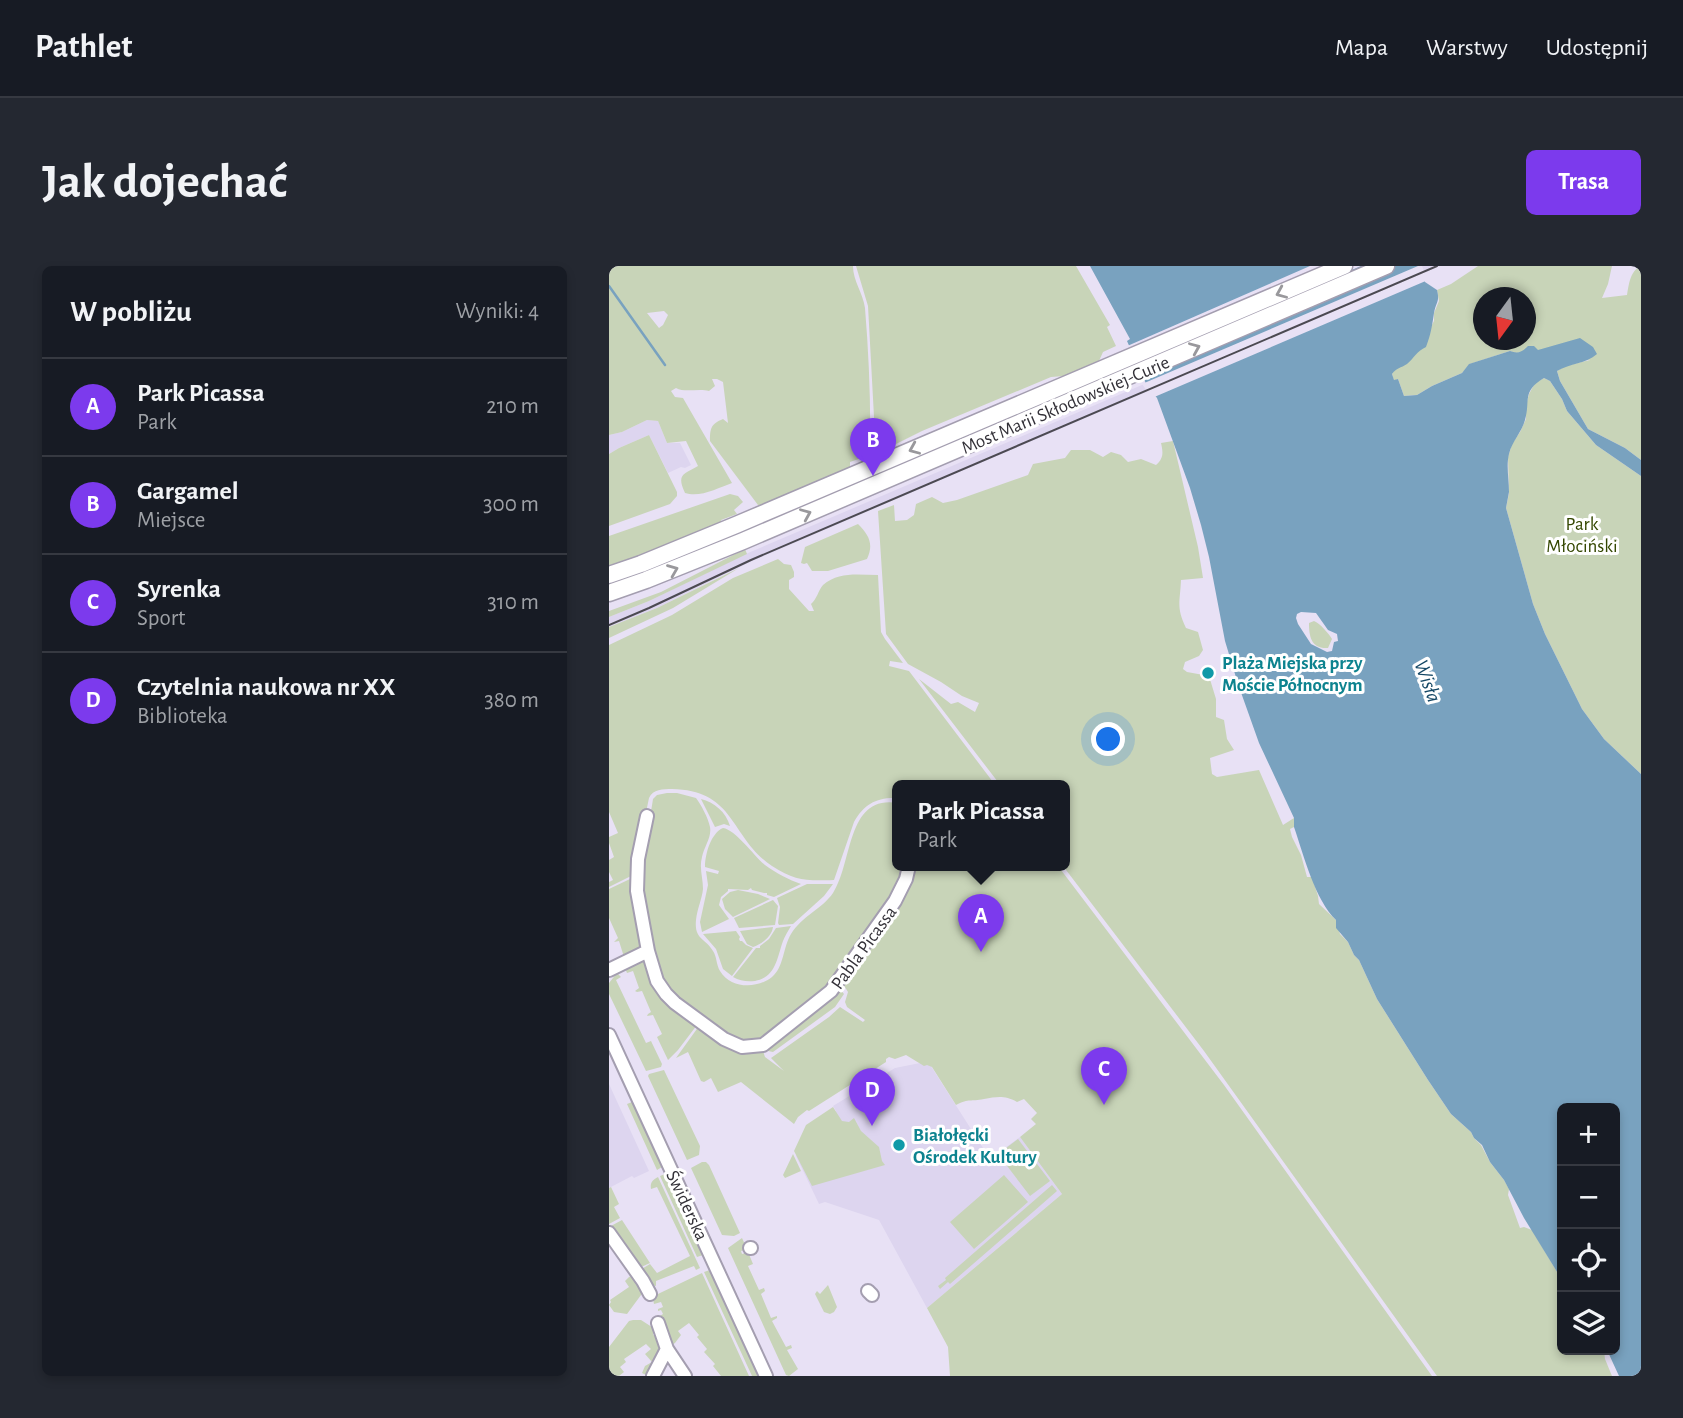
<!DOCTYPE html>
<html lang="pl">
<head>
<meta charset="utf-8">
<style>
	body { margin:0; font-family:"Alegreya Sans",sans-serif; background:#242831; color:#f1f3f6 }
	.controls { position:absolute; right:21px; bottom:21px; display:grid; overflow:hidden; border-radius:10px; box-shadow:0 4px 10px #0003 }
	.controls button { width:63px; height:63px; display:grid; place-items:center; padding:0; border:0; border-bottom:2px solid #363941; background:#171b24; color:#f1f3f6; font:35px sans-serif }
	.compass { position:absolute; left:864px; top:21px; width:63px; height:63px; border-radius:50%; background:#171b24; box-shadow:0 4px 10px #0003; rotate:195deg }
	.you { position:absolute; left:500px; top:474px; width:24px; height:24px; margin:-18px; border:5px solid #fff; border-radius:50%; background:#1a73e8; box-shadow:0 0 0 10px #1a73e833 }
	.badge { display:grid; place-items:center; width:46px; height:46px; border-radius:50%; background:#7c3aed; color:#fff; font-size:23px; font-weight:700 }
	.pin { position:absolute; translate:-50% -58px; filter:drop-shadow(0 2px 4px #0008) }
	.pin::after { content:''; position:absolute; top:37px; width:24px; height:21px; background:inherit; clip-path:polygon(0 0,100% 0,50% 100%) }
	.popup { position:absolute; left:283px; top:514px; width:178px; height:91px; box-sizing:border-box; display:grid; place-content:center; border-radius:10px; background:#171b24; filter:drop-shadow(0 2px 5px #0005); font-size:23px; white-space:nowrap; color:#9ea1a6 }
	.popup b { font-size:26px; color:#f1f3f6 }
	.popup::after { content:''; position:absolute; left:50%; top:100%; margin-left:-14px; border:14px solid transparent; border-top-color:#171b24 }
	.list { margin:0; padding:0; list-style:none }
	h2 { display:flex; justify-content:space-between; align-items:center; height:91px; margin:0; padding:0 28px; font-size:30px }
	h2 small { font-size:23px; font-weight:400; color:#9ea1a6 }
	.list li { display:grid; grid-template-columns:46px 1fr auto; gap:21px; align-items:center; box-sizing:border-box; height:98px; padding:0 28px; border-top:2px solid #363941 }
	.list b { display:block; font-size:26px; white-space:nowrap }
	.list p { margin:0; font-size:23px; white-space:nowrap; color:#9ea1a6 }
	.list em { font-size:23px; font-style:normal; color:#9ea1a6 }
	.icon { flex:none; width:38px; height:38px; fill:none; stroke:currentColor; stroke-width:2; stroke-linecap:round; stroke-linejoin:round }
	.map { position:relative; flex:none; width:1032px; height:1110px; overflow:hidden; border-radius:10px }
	header { display:flex; align-items:center; gap:42px; box-sizing:border-box; height:98px; padding:0 35px; background:#171b24; border-bottom:2px solid #363941 }
	header strong { font-size:33px }
	nav { display:flex; gap:38px; margin-inline-start:auto; font-size:24px }
	.intro { display:flex; align-items:center; justify-content:space-between; box-sizing:border-box; height:168px; padding:0 42px }
	h1 { margin:0; font-size:49px }
	.button { padding:18px 32px; border-radius:10px; background:#7c3aed; color:#fff; font-size:24px; font-weight:700 }
	main { display:flex; gap:42px; padding:0 42px }
	aside { flex:1; background:#171b24; border-radius:10px; box-shadow:0 4px 10px #0003 }
	.map>svg:first-child { display:block }
</style>
</head>
<body>
<header>
<strong>Pathlet</strong>
<nav><a>Mapa</a><a>Warstwy</a><a>Udostępnij</a></nav>
</header>
<div class="intro"><h1>Jak dojechać</h1><a class="button">Trasa</a></div>
<main>
<aside>
<h2>W pobliżu<small>Wyniki: 4</small></h2>
<ul class="list">
<li><span class="badge">A</span><div><b>Park Picassa</b><p>Park</p></div><em>210 m</em></li>
<li><span class="badge">B</span><div><b>Gargamel</b><p>Miejsce</p></div><em>300 m</em></li>
<li><span class="badge">C</span><div><b>Syrenka</b><p>Sport</p></div><em>310 m</em></li>
<li><span class="badge">D</span><div><b>Czytelnia naukowa nr XX</b><p>Biblioteka</p></div><em>380 m</em></li>
</ul>
</aside>
<div class="map">
<svg width="1032" height="1110" viewBox="0 0 1032 1110">
	<rect width="100%" height="100%" fill="#e8e1f5"/>
	<path fill="#ddd5ef" d="M 812,0 L 831,0 L 143,295 L 48,342 L 0,361 L 0,351 L 40,335 L 132,290 Z
		M 38,154 L 49,155 L 58,177 L 71,177 L 82,199 L 76,202 L 72,201 L 59,207 L 40,169 L 10,182 L 0,188 L 0,169 L 13,166 Z
		M 311,797 L 320,797 L 381,893 L 411,871 L 453,928 L 318,1042 L 270,954 L 216,936 L 210,938 L 187,890 L 227,845 L 224,840 L 286,802 Z
		M 0,818 L 40,905 L 25,912 L 23,910 L 0,922 Z"/>
	<path fill="#c8d4b8" fill-rule="evenodd" d="M 0,0 L 244,0 C 244,15 254,27 256,42 C 260,90 262,140 261,189 L 241,196 L 241,204 L 152,243 L 101,175 C 101,162 102,158 114,153 L 119,157 L 114,116 L 108,113 L 103,113 L 106,120 L 100,125 C 90,122 76,127 67,122 L 62,125 L 66,131 L 74,132 L 123,217 C 109,222 91,232 76,227 C 67,208 75,208 89,200 L 77,175 L 58,177 L 49,155 L 38,154 L 13,166 L 0,169 ZM 55,45 L 59,49 L 54,59 L 50,62 L 38,47 Z
		M 247,0 L 467,0 L 501,59 L 498,61 L 507,80 L 494,86 L 490,95 L 455,110 L 442,111 L 313,165 L 267,188 L 259,40 Z
		M 869,0 L 1003,0 L 999,18 L 993,32 L 1018,29 C 1020,18 1021,5 1032,0 L 1032,194 L 1016,182 L 979,163 L 951,115 L 948,105 L 956,100 L 981,94 L 929,84 L 907,87 L 901,85 L 861,98 L 853,107 L 823,120 L 808,129 L 795,130 L 789,113 L 785,115 L 783,108 L 785,104 L 798,97 L 810,84 L 825,55 L 825,47 L 830,35 L 828,24 L 842,18 ZM 874,32 L 916,32 L 916,74 L 874,74 Z
		M 935,112 L 941,115 L 953,133 L 958,145 L 987,179 L 1032,210 L 1032,508 L 995,473 L 973,443 L 936,368 L 924,338 L 897,242 L 900,227 L 899,191 L 903,178 L 911,166 L 917,153 L 917,139 L 920,128 L 926,117 Z
		M 40,169 L 68,226 L 68,230 L 61,238 L 0,260 L 0,188 L 10,182 Z
		M 564,175 L 589,281 L 594,312 L 572,314 C 571,337 567,341 577,362 L 589,366 L 594,384 L 590,390 L 576,396 L 574,403 L 578,406 L 600,410 L 607,433 L 607,451 L 615,454 L 618,473 L 625,484 L 601,492 L 603,508 L 608,511 L 650,504 L 674,559 L 685,552 L 685,561 L 681,563 L 683,571 L 692,589 L 698,611 L 703,611 L 709,630 L 710,638 L 727,654 L 731,668 L 739,676 L 745,689 L 750,694 L 768,733 L 819,814 L 842,848 L 862,866 L 865,872 L 872,879 L 881,896 L 895,914 L 900,923 L 899,929 L 911,962 L 915,961 L 923,964 L 953,1014 L 953,1084 L 995,1084 L 996,1093 L 1003,1110 L 828,1110 L 595,785 L 454,600 L 456,600 L 456,520 L 392,520 L 310,413 L 342,438 L 349,436 L 366,446 L 370,437 L 353,430 L 332,416 L 299,398 L 277,368 L 269,245 L 285,239 L 286,255 L 298,254 L 305,249 L 307,238 L 323,231 L 334,237 L 348,234 L 419,209 L 424,198 L 456,192 L 462,184 L 481,184 L 494,191 L 502,186 L 512,189 L 519,196 L 532,193 L 547,199 C 555,192 554,186 552,177 Z
		M 121,228 L 129,230 L 134,236 L 125,244 L 128,248 L 112,254 L 113,257 L 0,301 L 0,270 Z
		M 249,258 C 260,269 265,278 258,293 L 219,305 L 203,305 L 198,297 L 195,298 L 192,297 L 196,281 Z
		M 136,283 L 138,288 L 40,335 L 0,351 L 0,345 L 52,326 Z
		M 169,293 L 175,298 L 182,299 L 185,306 L 185,311 L 180,314 L 180,323 L 200,345 L 205,345 L 202,338 C 208,333 209,325 214,319 C 230,305 250,309 269,309 L 272,366 L 276,373 L 294,397 L 281,395 L 280,400 L 300,405 L 387,520 L 288,520 L 288,532 C 268,531 255,538 245,556 L 225,614 C 198,615 186,615 163,600 C 121,572 127,524 63,523 C 54,523 44,523 40,532 L 24,609 L 0,621 L 0,616 L 4,614 L 0,606 L 0,594 L 5,591 L 0,577 L 0,571 L 9,567 L 0,546 L 0,379 L 63,349 L 124,312 Z
		M 130,302 L 64,342 L 0,372 L 0,361 L 48,342 Z
		M 705,355 C 711,357 720,368 723,373 L 719,382 C 702,383 700,370 700,357 Z
		M 58,527 L 68,527 L 87,532 C 92,539 99,551 101,561 C 103,571 95,581 93,591 C 90,602 94,612 94,623 C 93,633 88,643 87,654 C 85,674 97,672 104,685 C 108,691 107,698 111,705 C 122,723 148,723 163,711 C 175,701 174,681 182,668 C 193,650 213,643 224,627 C 244,597 237,529 288,537 L 288,600 L 297,600 L 287,628 L 226,716 L 151,776 L 128,776 L 64,729 L 51,712 L 30,621 L 44,533 L 48,529 Z
		M 92,533 C 105,536 117,546 121,560 L 115,558 L 106,561 Z
		M 114,562 C 127,564 145,590 156,599 C 167,607 180,614 192,618 L 165,631 L 158,629 L 158,627 L 155,627 L 143,624 L 142,622 L 139,624 L 119,623 L 119,625 L 112,631 L 110,639 L 120,653 L 93,666 L 91,656 L 99,619 L 97,605 L 109,608 L 110,605 L 96,601 C 96,588 102,567 114,562 Z
		M 308,600 L 449,600 L 615,819 L 823,1110 L 341,1110 L 339,1081 L 318,1042 L 453,928 L 411,871 L 427,858 L 422,853 L 428,847 L 415,833 L 408,836 C 395,829 388,831 375,833 C 361,836 361,832 347,839 L 323,801 L 318,799 L 315,800 L 297,789 L 286,793 L 280,791 L 277,793 L 277,796 L 200,845 L 198,844 L 189,851 L 185,858 L 132,816 L 109,826 L 102,812 L 95,816 L 92,815 L 79,786 L 67,792 L 90,760 L 153,782 L 156,791 L 175,805 L 162,792 L 220,751 L 231,741 L 254,756 L 256,754 L 238,741 L 236,736 L 239,726 L 234,718 C 262,681 295,646 308,600 Z
		M 21,613 L 24,615 L 35,681 L 15,691 L 10,675 L 5,676 L 9,672 L 0,652 L 0,623 Z
		M 198,618 L 224,618 L 215,630 L 184,658 L 170,659 L 169,657 L 171,641 L 168,632 Z
		M 129,624 L 149,628 L 161,633 L 124,651 L 116,643 L 113,633 L 121,626 Z
		M 164,634 L 169,640 L 166,659 L 130,662 L 125,652 Z
		M 182,660 C 179,665 176,670 174,675 C 168,692 167,711 146,715 C 138,716 131,715 124,711 L 147,682 L 151,682 L 151,680 L 160,673 L 167,662 Z
		M 164,661 C 163,670 153,678 144,681 L 138,678 L 131,665 Z
		M 127,665 L 131,671 L 130,673 L 131,675 L 133,675 L 137,679 L 144,682 L 123,710 L 114,703 L 107,683 L 94,668 Z
		M 35,692 L 88,759 L 69,784 L 59,794 L 48,771 L 53,768 L 44,749 L 38,750 L 39,748 L 42,746 L 33,725 L 28,726 L 26,725 L 30,722 L 24,705 L 18,707 L 16,702 Z
		M 8,707 L 12,711 L 7,714 L 37,777 L 42,775 L 53,798 L 52,801 L 37,805 L 0,728 L 0,717 Z
		M 229,721 L 235,728 L 226,741 L 164,786 L 159,785 L 158,778 Z
		M 55,804 L 91,880 L 90,889 L 78,894 L 39,810 L 40,808 Z
		M 23,836 L 53,901 L 48,904 L 18,838 Z
		M 224,841 L 233,855 L 240,856 L 245,852 L 252,865 L 270,881 L 273,895 L 276,899 L 203,920 L 185,885 L 197,859 Z
		M 409,873 L 441,915 L 421,930 L 389,888 Z
		M 184,888 L 192,905 L 176,912 L 174,909 Z
		M 93,896 L 97,896 L 100,899 L 131,967 L 125,970 L 113,969 L 82,902 Z
		M 56,908 L 94,989 L 88,991 L 51,910 Z
		M 395,909 L 419,936 L 365,983 L 341,956 Z
		M 49,911 L 91,1002 L 87,1004 L 85,1000 L 47,1015 L 47,1020 L 40,1018 L 31,1004 L 41,998 L 48,1007 L 81,990 L 48,921 L 42,923 C 41,917 43,914 49,911 Z
		M 443,919 L 448,925 L 341,1018 L 339,1016 L 331,1023 L 329,1020 L 337,1014 L 336,1012 Z
		M 2,921 L 10,938 L 5,941 L 11,952 L 0,958 L 0,922 Z
		M 13,954 L 41,997 L 30,1002 L 0,961 Z
		M 133,972 L 138,983 L 132,985 L 133,988 L 139,986 L 144,998 L 139,1000 L 150,1024 L 155,1022 L 156,1025 L 152,1028 L 162,1052 L 168,1050 L 168,1052 L 163,1055 L 177,1081 L 182,1079 L 183,1082 L 178,1084 L 189,1103 L 180,1110 L 177,1109 L 119,982 Z
		M 101,1004 L 149,1110 L 143,1110 L 95,1006 Z
		M 93,1007 L 140,1110 L 112,1110 L 104,1100 L 106,1098 L 95,1086 L 98,1083 L 88,1071 L 90,1069 L 80,1057 L 69,1065 L 72,1069 L 66,1077 L 61,1080 L 51,1050 L 54,1048 L 52,1044 L 49,1045 L 49,1043 L 54,1041 L 52,1036 L 45,1038 L 44,1033 L 45,1030 L 51,1027 Z
		M 26,1008 L 34,1022 L 32,1029 L 18,1048 L 5,1046 L 0,1039 L 2,1036 L 1,1034 L 20,1021 L 16,1015 L 20,1011 Z
		M 219,1019 L 228,1041 L 225,1046 L 221,1048 L 215,1046 L 206,1028 L 208,1025 L 211,1028 Z
		M 24,1054 L 32,1054 L 46,1063 L 44,1069 L 51,1071 L 53,1084 L 39,1110 L 33,1107 L 36,1100 L 43,1096 L 36,1088 L 42,1083 L 37,1078 L 15,1093 L 17,1096 L 11,1101 L 15,1106 L 10,1110 L 0,1110 L 0,1081 L 20,1055 Z"/>
	<path fill="#79a2bf" fill-rule="evenodd" d="M 481,0 L 810,0 L 816,16 L 828,24 C 831,36 827,36 825,47 C 823,60 822,68 817,81 C 808,85 805,92 798,98 C 792,102 787,102 783,108 L 785,114 L 789,113 L 795,130 L 808,129 L 823,120 L 853,107 L 860,98 L 901,85 C 909,88 913,86 919,80 L 925,80 L 929,84 L 971,72 L 984,81 L 988,88 C 977,98 961,97 948,105 L 951,115 L 979,163 L 1016,182 L 1032,194 L 1032,210 L 987,179 L 958,145 L 953,133 L 941,115 L 935,112 C 912,126 922,134 916,154 C 913,166 903,175 900,188 C 897,200 900,213 900,226 C 899,231 898,237 897,242 L 924,338 L 936,368 L 973,443 L 995,473 L 1032,508 L 1032,1110 L 1010,1110 L 998,1084 L 1006,1084 L 1006,842 L 953,842 L 953,1014 L 915,952 L 895,914 L 881,896 L 873,879 L 865,872 L 862,866 L 842,848 L 819,814 L 768,733 L 750,694 L 745,689 L 739,676 L 727,662 L 727,654 C 706,634 695,590 685,561 L 685,552 L 650,477 L 629,418 L 616,375 L 600,291 L 592,259 L 581,222 L 548,132 L 538,120 L 518,75 L 521,73 ZM 692,346 L 707,347 L 719,364 L 728,368 L 729,375 L 725,376 L 723,385 L 718,386 L 702,378 L 689,358 L 687,352 L 688,348 Z"/>
	<path fill="#e8e1f5" d="M 701,0 L 752,0 L 524,98 L 516,81 Z
		M 809,0 L 813,0 L 819,14 L 543,132 L 533,118 Z"/>
	<g fill="none" stroke-linecap="round" stroke-linejoin="round">
		<path stroke="#79a2bf" stroke-width="2.5" d="M 0,20 L 56,99"/>
		<defs>
			<path id="minor" d="M 38,550 L 29,593 L 28,625 L 39,685 L 48,715 L 57,728 L 66,737 L 115,773 L 133,781 L 154,779 L 222,725 L 286,635 L 297,613 L 300,600
				M 0,704 L 39,685
				M 0,769 L 157,1110
				M 0,967 L 34,1015 L 41,1028
				M 141,982 L 142,982
				M 259,1025 L 263,1029
				M 49,1057 L 58,1083 L 76,1110
				M 44,1110 L 58,1083"/>
			<path id="major" d="M 0,309 L 32,298 L 127,259 L 735,0
				M 0,327 L 37,314 L 134,275 L 777,0"/>
		</defs>
		<use href="#minor" stroke="#a49eb0" stroke-width="16"/>
		<use href="#major" stroke="#a49eb0" stroke-width="19"/>
		<use href="#minor" stroke="#fff" stroke-width="12"/>
		<use href="#major" stroke="#fff" stroke-width="16"/>
		<path stroke="#4c4a52" stroke-width="2" d="M 0,359 L 40,342 L 142,294 L 828,0"/>
	</g>
	<defs><path id="oneway-chevron" d="M-2-3.5L2.5 0L-2 3.5" fill="none" stroke-width="1.6" stroke-linecap="round" stroke-linejoin="round" transform="scale(1.75)"/></defs>
	<g stroke="#99989c">
		<use href="#oneway-chevron" transform="translate(672 27) rotate(157)"/>
		<use href="#oneway-chevron" transform="translate(586 82) rotate(-23)"/>
		<use href="#oneway-chevron" transform="translate(305 183) rotate(157)"/>
		<use href="#oneway-chevron" transform="translate(197 248) rotate(-23)"/>
		<use href="#oneway-chevron" transform="translate(64 304) rotate(-22)"/>
	</g>
	<g fill="#0f9aa8" stroke="#fff" stroke-width="2.5">
		<circle cx="599" cy="407" r="7"/>
		<circle cx="290" cy="879" r="7"/>
	</g>
	<g text-anchor="middle" stroke-width="6" stroke-linejoin="round" paint-order="stroke">
		<g font-size="19" fill="#333138" stroke="#fff">
			<text transform="translate(456 138) rotate(-23)" y="7">Most Marii Skłodowskiej-Curie</text>
			<text transform="translate(254 681) rotate(-54)" y="7">Pabla Picassa</text>
			<text transform="translate(79 939) rotate(65)" y="7">Świderska</text>
		</g>
		<g font-size="19" fill="#344701" stroke="#fff">
			<text x="973" y="264">Park<tspan x="973" dy="22">Młociński</tspan></text>
		</g>
		<g font-size="19" font-weight="bold" fill="#0d838f" stroke="#fff" text-anchor="start">
			<text x="613" y="403">Plaża Miejska przy<tspan x="613" dy="22">Moście Północnym</tspan></text>
			<text x="304" y="875">Białołęcki<tspan x="304" dy="22">Ośrodek Kultury</tspan></text>
		</g>
		<g font-size="21" font-style="italic" fill="#144765" stroke="#fff">
			<text transform="translate(819 415) rotate(70)" y="7">Wisła</text>
		</g>
	</g>
</svg>
<div class="controls">
<button>+</button>
<button>−</button>
<button><svg class="icon" aria-label="locate" viewBox="0 0 24 24"><circle cx="12" cy="12" r="6"/><path d="M12 2v4M12 18v4M2 12h4M18 12h4"/></svg></button>
<button><svg class="icon" aria-label="layers" viewBox="0 0 24 24"><path d="M12 4l9 5-9 5-9-5zM3 14l9 5 9-5"/></svg></button>
</div>
<svg class="compass" viewBox="-18 -18 36 36"><path d="M0-13l5 13h-10z" fill="#e53935"/><path d="M0 13l5-13h-10z" fill="#9ea1a6"/></svg>
<div class="you"></div>
<div class="pin badge" style="left:372px;top:686px">A</div>
<div class="popup"><b>Park Picassa</b>Park</div>
<div class="pin badge" style="left:264px;top:210px">B</div>
<div class="pin badge" style="left:495px;top:839px">C</div>
<div class="pin badge" style="left:263px;top:860px">D</div>
</div>
</main>
</body>
</html>
